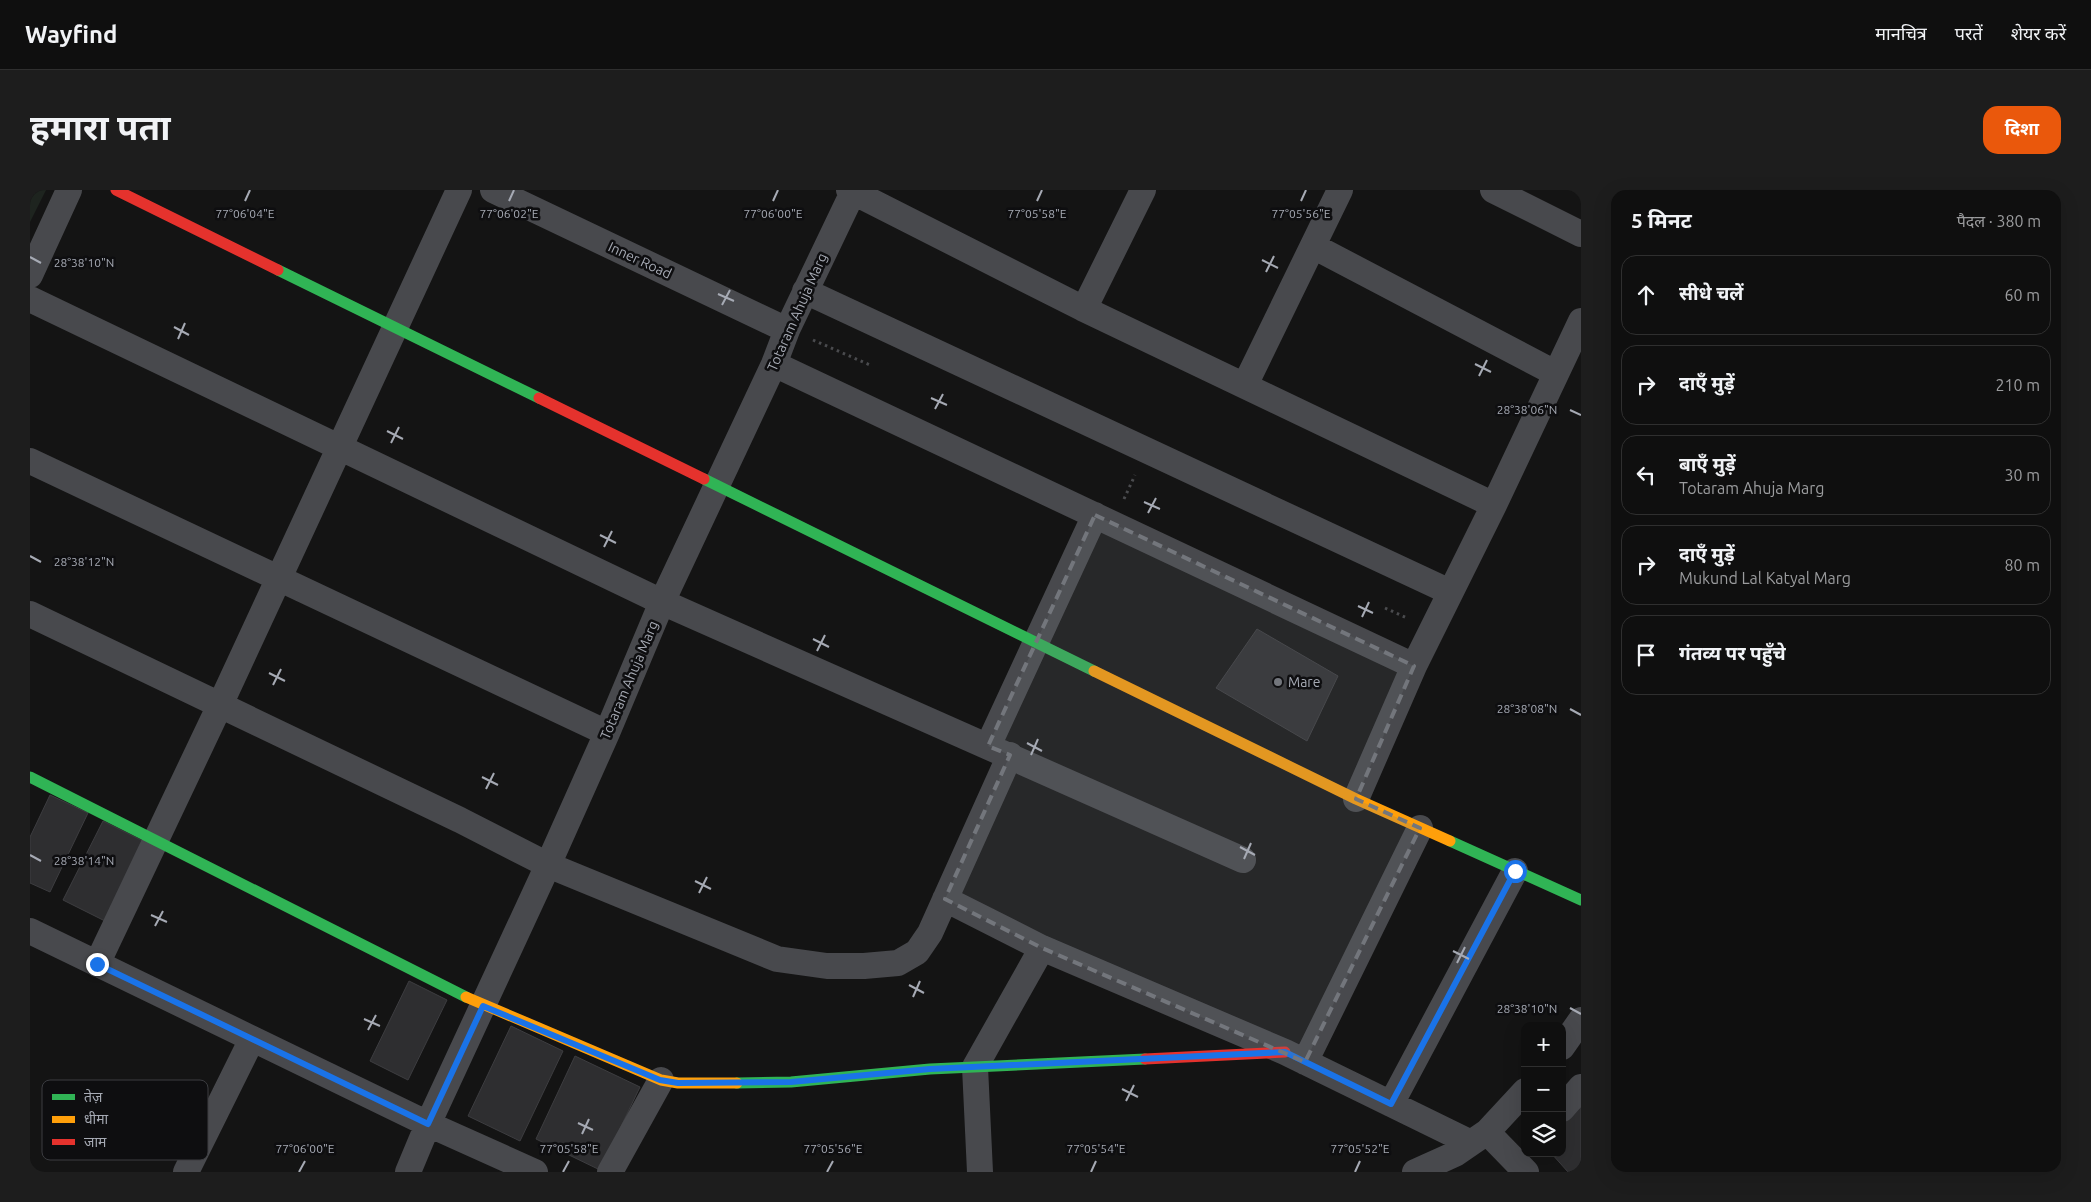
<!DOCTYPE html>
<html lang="hi">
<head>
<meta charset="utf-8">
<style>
	body { margin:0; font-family:Ubuntu,"Noto Sans Devanagari",sans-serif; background:#1d1d1d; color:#f1f3f6 }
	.controls { position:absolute; right:15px; bottom:15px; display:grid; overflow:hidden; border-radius:10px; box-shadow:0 5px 20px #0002 }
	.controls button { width:45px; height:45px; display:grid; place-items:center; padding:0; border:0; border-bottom:1px solid #2f2f2f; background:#0f0f0f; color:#f1f3f6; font:25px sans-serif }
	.stop { position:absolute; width:15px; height:15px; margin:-11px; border:4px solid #1a73e8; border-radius:50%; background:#fff }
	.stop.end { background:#1a73e8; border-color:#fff; box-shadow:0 1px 5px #0008 }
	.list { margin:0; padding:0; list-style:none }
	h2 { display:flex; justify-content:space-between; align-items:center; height:65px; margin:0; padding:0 20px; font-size:21px }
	h2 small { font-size:16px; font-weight:400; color:#9b9c9e }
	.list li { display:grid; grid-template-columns:32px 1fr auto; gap:15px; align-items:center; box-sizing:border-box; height:80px; margin:0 10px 10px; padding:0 10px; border:1px solid #2f2f2f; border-radius:15px }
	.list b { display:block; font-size:19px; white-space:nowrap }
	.list p { margin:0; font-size:16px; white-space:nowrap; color:#9b9c9e }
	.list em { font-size:16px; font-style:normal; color:#9b9c9e }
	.icon { flex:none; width:28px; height:28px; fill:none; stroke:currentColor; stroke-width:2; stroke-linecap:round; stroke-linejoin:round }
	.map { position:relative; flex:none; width:1551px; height:982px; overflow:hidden; border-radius:15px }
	header { display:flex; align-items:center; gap:30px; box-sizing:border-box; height:70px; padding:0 25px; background:#0f0f0f; border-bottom:1px solid #2f2f2f }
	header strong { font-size:24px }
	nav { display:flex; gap:28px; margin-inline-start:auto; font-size:18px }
	.intro { display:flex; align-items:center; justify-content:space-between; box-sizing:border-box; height:120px; padding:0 30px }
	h1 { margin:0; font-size:35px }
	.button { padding:12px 22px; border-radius:15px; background:#ea580c; color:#fff; font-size:18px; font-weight:700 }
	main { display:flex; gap:30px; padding:0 30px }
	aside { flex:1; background:#0f0f0f; border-radius:15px; box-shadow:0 5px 20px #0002 }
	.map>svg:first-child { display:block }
</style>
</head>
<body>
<header>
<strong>Wayfind</strong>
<nav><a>मानचित्र</a><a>परतें</a><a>शेयर करें</a></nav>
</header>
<div class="intro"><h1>हमारा पता</h1><a class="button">दिशा</a></div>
<main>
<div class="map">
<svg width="1551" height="982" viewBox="0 0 1551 982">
	<rect width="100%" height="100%" fill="#141414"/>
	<path fill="#1e241f" d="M 0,0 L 16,0 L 0,32 Z"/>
	<path fill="#2e2e30" stroke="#3d3d40" d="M 1227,439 L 1308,486 L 1277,551 L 1186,498 Z
		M 20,605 L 58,623 L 20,702 L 0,693 L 0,647 Z
		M 73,631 L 117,653 L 77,732 L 33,710 Z
		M 379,791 L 417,810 L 378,890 L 340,871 Z
		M 481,836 L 533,861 L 490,951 L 438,926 Z
		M 545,866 L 610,897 L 570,980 L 506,949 Z
		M 1551,917 L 1551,982 L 1538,982 L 1521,963 L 1532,963 L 1532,934 Z"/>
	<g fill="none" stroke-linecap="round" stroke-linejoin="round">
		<path stroke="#4a4b4e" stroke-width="3" stroke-dasharray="2.5 4" stroke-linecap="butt" d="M 783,150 L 840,175
			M 1094,309 L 1105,285
			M 1355,418 L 1377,428"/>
		<path stroke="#48494d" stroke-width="26" d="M 463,0 L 757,140
			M 819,0 L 1054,119 L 1464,315
			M 1463,0 L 1551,44
			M 1283,56 L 1525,183
			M 0,85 L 39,0
			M 775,101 L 1420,402
			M 0,109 L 632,412 L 1213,670
			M 1054,119 L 1113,0
			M 744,174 L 1384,476
			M 1215,195 L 1310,0
			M 0,271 L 577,543
			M 0,424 L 430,630 L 518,675 L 747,769 L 797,776 L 834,776 L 868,773 L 887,762 L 900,743 L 980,565
			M 958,556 L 1065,325
			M 1326,609 L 1384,476 L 1464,315 L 1551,131
			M 915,709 L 1012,758 L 1255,862 L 1441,953
			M 0,741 L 398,934 L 505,982
			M 67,774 L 190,515 L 429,0
			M 1532,857 L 1551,830
			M 1275,872 L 1390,638
			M 1361,914 L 1485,681
			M 1532,919 L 1551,897
			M 1457,942 L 1496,982
			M 156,982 L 222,849
			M 378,982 L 398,934 L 518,675 L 577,543 L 632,412 L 744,174 L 757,140 L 824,0
			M 580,982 L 631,890
			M 950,982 L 945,877 L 1012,758
			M 1385,982 L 1425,964 L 1457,942 L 1495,901"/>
		<path stroke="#30b455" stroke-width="11" d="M 248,80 L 509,208
			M 674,289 L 1064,481
			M 0,587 L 436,807
			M 1420,651 L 1551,710
			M 707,893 L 761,892 L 900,879 L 1115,869"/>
		<path stroke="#ff9f0a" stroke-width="11" d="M 1064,481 L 1326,609 L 1420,651
			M 436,807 L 631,890 L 648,893 L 707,893"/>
		<path stroke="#e5322d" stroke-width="11" d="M 86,0 L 248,80
			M 509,208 L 674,289
			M 1115,869 L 1255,862"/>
	</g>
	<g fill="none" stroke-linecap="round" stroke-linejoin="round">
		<path stroke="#1a73e8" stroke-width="6" d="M 67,774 L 398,934 L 453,816 L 630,890 L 648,893 L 761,892 L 900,879 L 1255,862 L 1361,914 L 1485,681"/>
	</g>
	<path fill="#73767c" fill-opacity="0.2" stroke="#73767c" stroke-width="4" stroke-dasharray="10 6" stroke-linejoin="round" d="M 1065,325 L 1384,476 L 1326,609 L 1390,638 L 1275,872 L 1012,758 L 915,709 L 980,565 L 958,556 Z"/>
	<path fill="none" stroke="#a6aab4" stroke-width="2" d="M 215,11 L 220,0M 479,11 L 484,0M 743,11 L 748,0M 1007,11 L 1012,0M 1271,11 L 1276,0M 0,67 L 11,73M 1232,70 L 1248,78M 1236,82 L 1244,66M 688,104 L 704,111M 692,115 L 700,100M 144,137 L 159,145M 148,149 L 155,133M 1445,174 L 1461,182M 1449,186 L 1457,170M 901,208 L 917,215M 905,219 L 913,204M 1540,220 L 1551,225M 357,241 L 373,249M 361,253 L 369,237M 1114,312 L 1130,319M 1118,323 L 1126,308M 570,345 L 586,353M 574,357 L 582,341M 0,366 L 11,372M 1328,416 L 1343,423M 1332,427 L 1339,412M 783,449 L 799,457M 787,461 L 795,445M 239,483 L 255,491M 243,495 L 251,479M 1540,519 L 1551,525M 997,553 L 1012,561M 1001,565 L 1008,549M 452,587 L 468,595M 456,599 L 464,583M 1210,657 L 1225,665M 0,665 L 11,671M 1214,669 L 1221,653M 665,691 L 681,699M 669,703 L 677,687M 121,725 L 137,732M 125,736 L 133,721M 1423,761 L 1439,769M 1427,773 L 1435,757M 879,795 L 894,803M 883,807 L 890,791M 1540,818 L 1551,824M 334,829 L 350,836M 338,840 L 346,825M 1092,899 L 1108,907M 1096,911 L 1104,895M 548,933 L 563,940M 552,944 L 559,929M 269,982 L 275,971M 533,982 L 539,971M 797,982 L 803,971M 1061,982 L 1066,971M 1325,982 L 1330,971"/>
	<circle fill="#73767c" stroke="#0e0e10" stroke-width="2" cx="1248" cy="492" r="5"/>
	<g text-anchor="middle" stroke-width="5" stroke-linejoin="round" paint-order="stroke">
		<g font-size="14" fill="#a6aab4" stroke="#0e0e10">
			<text transform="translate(610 70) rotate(25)" y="5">Inner Road</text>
			<text transform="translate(767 122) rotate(-66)" y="5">Totaram Ahuja Marg</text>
			<text transform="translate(599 490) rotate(-67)" y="5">Totaram Ahuja Marg</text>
		</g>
		<g font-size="14" fill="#a6aab4" stroke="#0e0e10" text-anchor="start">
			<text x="1258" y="497">Mare</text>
		</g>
	</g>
	<rect x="12" y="890" width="166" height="80" rx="8" fill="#0e0e10" stroke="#3c3d41" stroke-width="1"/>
	<rect x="22" y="904" width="23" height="6" fill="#30b455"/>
	<rect x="22" y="926" width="23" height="7" fill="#ff9f0a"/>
	<rect x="22" y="949" width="23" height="6" fill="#e5322d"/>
	<g font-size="14" fill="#a6aab4">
		<text x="54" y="912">तेज़</text>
		<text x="54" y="934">धीमा</text>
		<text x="54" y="957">जाम</text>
	</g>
	<g font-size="12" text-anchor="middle" fill="#a6aab4" stroke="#0e0e10" stroke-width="5" stroke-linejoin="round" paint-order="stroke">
		<text x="215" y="28">77°06'04"E</text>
		<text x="479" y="28">77°06'02"E</text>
		<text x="743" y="28">77°06'00"E</text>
		<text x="1007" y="28">77°05'58"E</text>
		<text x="1271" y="28">77°05'56"E</text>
		<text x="54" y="77">28°38'10"N</text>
		<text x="1497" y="224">28°38'06"N</text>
		<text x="54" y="376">28°38'12"N</text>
		<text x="1497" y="523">28°38'08"N</text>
		<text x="54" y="675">28°38'14"N</text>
		<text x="1497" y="823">28°38'10"N</text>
		<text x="275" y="963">77°06'00"E</text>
		<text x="539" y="963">77°05'58"E</text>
		<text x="803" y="963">77°05'56"E</text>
		<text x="1066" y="963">77°05'54"E</text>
		<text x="1330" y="963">77°05'52"E</text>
	</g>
</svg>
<div class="controls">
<button>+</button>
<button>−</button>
<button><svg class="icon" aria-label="layers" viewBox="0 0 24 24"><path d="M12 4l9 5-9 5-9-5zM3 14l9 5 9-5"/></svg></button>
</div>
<div class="stop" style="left:1485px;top:681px"></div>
<div class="stop end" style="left:67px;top:774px"></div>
</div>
<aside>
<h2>5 मिनट<small>पैदल · 380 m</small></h2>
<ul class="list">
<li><svg class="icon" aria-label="ahead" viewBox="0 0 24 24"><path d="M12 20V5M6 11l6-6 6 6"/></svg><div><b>सीधे चलें</b></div><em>60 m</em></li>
<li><svg class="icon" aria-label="right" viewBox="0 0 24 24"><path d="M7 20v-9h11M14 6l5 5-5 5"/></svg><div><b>दाएँ मुड़ें</b></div><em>210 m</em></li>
<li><svg class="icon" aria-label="left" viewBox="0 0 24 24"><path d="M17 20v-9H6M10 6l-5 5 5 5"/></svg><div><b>बाएँ मुड़ें</b><p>Totaram Ahuja Marg</p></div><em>30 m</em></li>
<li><svg class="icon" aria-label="right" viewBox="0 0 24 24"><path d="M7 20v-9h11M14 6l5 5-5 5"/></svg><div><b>दाएँ मुड़ें</b><p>Mukund Lal Katyal Marg</p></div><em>80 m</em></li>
<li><svg class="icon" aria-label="arrive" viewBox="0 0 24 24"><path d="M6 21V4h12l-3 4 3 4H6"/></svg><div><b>गंतव्य पर पहुँचे</b></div></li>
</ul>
</aside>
</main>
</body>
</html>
